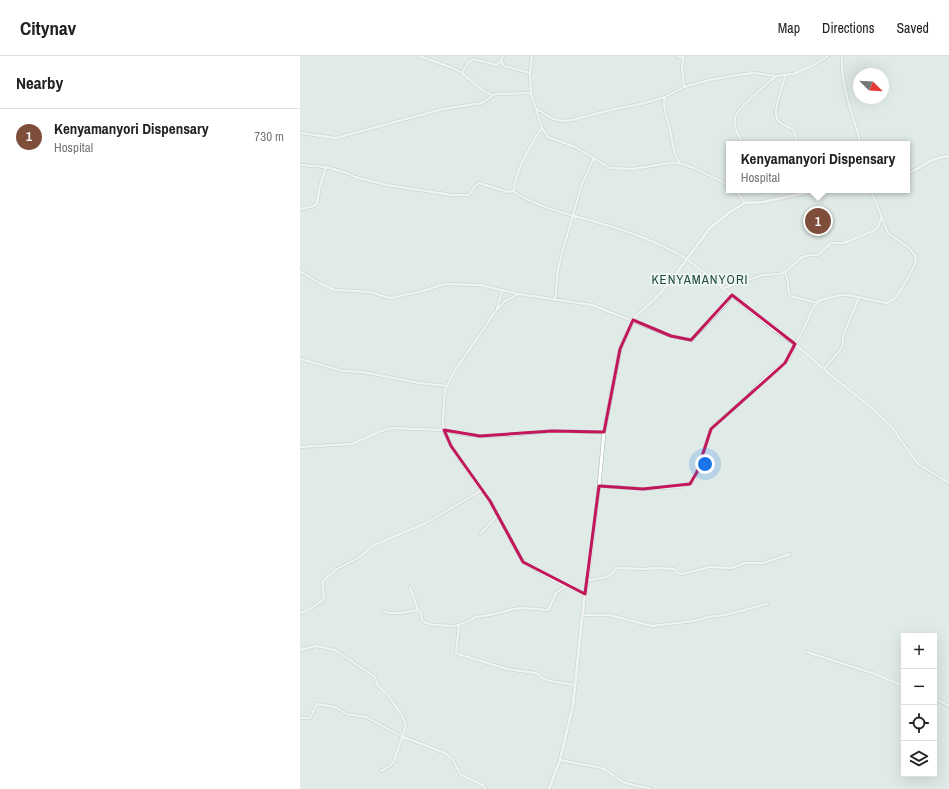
<!DOCTYPE html>
<html lang="en">
<head>
<meta charset="utf-8">
<style>
	body { margin:0; font-family:"Archivo Narrow",sans-serif; background:#f6f6f6; color:#222 }
	.controls { position:absolute; right:12px; bottom:12px; display:grid; overflow:hidden; border-radius:0px; box-shadow:0 4px 16px #0002 }
	.controls button { width:36px; height:36px; display:grid; place-items:center; padding:0; border:0; border-bottom:1px solid #e0e0e0; background:#fff; color:#222; font:20px sans-serif }
	.compass { position:absolute; left:553px; top:12px; width:36px; height:36px; border-radius:50%; background:#fff; box-shadow:0 4px 16px #0002; rotate:114deg }
	.you { position:absolute; left:405px; top:408px; width:14px; height:14px; margin:-10px; border:3px solid #fff; border-radius:50%; background:#1a73e8; box-shadow:0 0 0 6px #1a73e833 }
	.badge { display:grid; place-items:center; width:26px; height:26px; border-radius:50%; background:#7e4e3b; color:#fff; font-size:13px; font-weight:700 }
	.pin { position:absolute; translate:-50% -50%; border:2px solid #fff; box-shadow:0 1px 4px #0006 }
	.popup { position:absolute; left:426px; top:85px; width:184px; height:52px; box-sizing:border-box; display:grid; place-content:center; border-radius:0px; background:#fff; filter:drop-shadow(0 1px 3px #0005); font-size:13px; white-space:nowrap; color:#767676 }
	.popup b { font-size:15px; color:#222 }
	.popup::after { content:''; position:absolute; left:50%; top:100%; margin-left:-8px; border:8px solid transparent; border-top-color:#fff }
	.list { margin:0; padding:0; list-style:none }
	h2 { display:flex; justify-content:space-between; align-items:center; height:52px; margin:0; padding:0 16px; font-size:17px }
	h2 small { font-size:13px; font-weight:400; color:#767676 }
	.list li { display:grid; grid-template-columns:26px 1fr auto; gap:12px; align-items:center; box-sizing:border-box; height:56px; padding:0 16px; border-top:1px solid #e0e0e0 }
	.list b { display:block; font-size:15px; white-space:nowrap }
	.list p { margin:0; font-size:13px; white-space:nowrap; color:#767676 }
	.list em { font-size:13px; font-style:normal; color:#767676 }
	.icon { flex:none; width:22px; height:22px; fill:none; stroke:currentColor; stroke-width:2; stroke-linecap:round; stroke-linejoin:round }
	.map { position:relative; flex:none; width:649px; height:733px; overflow:hidden }
	header { display:flex; align-items:center; gap:24px; box-sizing:border-box; height:56px; padding:0 20px; background:#fff; border-bottom:1px solid #e0e0e0 }
	header strong { font-size:19px }
	nav { display:flex; gap:22px; margin-inline-start:auto; font-size:14px }
	main { display:flex }
	aside { flex:1; background:#fff }
	.map>svg:first-child { display:block }
</style>
</head>
<body>
<header>
<strong>Citynav</strong>
<nav><a>Map</a><a>Directions</a><a>Saved</a></nav>
</header>
<main>
<aside>
<h2>Nearby<small></small></h2>
<ul class="list">
<li><span class="badge">1</span><div><b>Kenyamanyori Dispensary</b><p>Hospital</p></div><em>730 m</em></li>
</ul>
</aside>
<div class="map">
<svg width="649" height="733" viewBox="0 0 649 733">
	<rect width="100%" height="100%" fill="#e0eae6"/>
	<g fill="none" stroke-linecap="round" stroke-linejoin="round">
		<defs>
			<path id="minor" d="M 119,0 L 153,12 L 162,17 L 182,34 L 192,39
				M 203,0 L 201,5 L 204,10 L 230,17
				M 232,0 L 230,17 L 231,37 L 242,72 L 248,81 L 275,91 L 310,112 L 332,113 L 370,107 L 379,107 L 394,112 L 429,129
				M 377,0 L 383,2
				M 384,0 L 382,12 L 384,31
				M 542,0 C 541,20 546,40 552,58 C 555,69 559,77 560,88
				M 162,17 L 168,7 L 173,3 L 197,9 L 201,5
				M 485,20 C 483,31 473,53 477,63 C 480,70 491,69 494,76 C 496,79 496,84 496,88
				M 365,41 C 362,54 369,66 371,79 C 373,89 373,97 379,106
				M 237,53 L 253,63 L 263,65 L 272,64 L 311,54 L 345,47 L 365,41 L 384,31 L 409,24 L 445,18 L 455,17 L 476,20 L 493,18 L 514,9 L 528,0
				M 242,72 C 232,86 213,119 214,136 C 239,152 268,158 296,166 C 328,175 359,186 387,203 L 474,274 L 495,288 L 533,321 L 567,348 L 591,370 L 618,408 L 649,427
				M 0,77 L 36,82 L 143,53 L 182,47 L 195,38 L 231,37
				M 443,88 C 439,80 433,71 435,61 C 438,51 467,28 476,20
				M 1,109 L 26,111 L 47,117 L 55,121 L 87,129 L 152,139 L 169,139 L 175,130 L 179,127 L 208,136 L 213,135
				M 427,128 L 429,118
				M 435,134 L 445,147
				M 0,153 L 14,150 L 17,147 L 20,130 L 26,111
				M 0,215 L 19,227 L 35,234 L 70,236 L 86,241 L 92,242 L 108,238 L 116,237 L 145,228 L 180,229 L 219,238 L 292,249 L 371,280 L 391,284 L 424,250 L 432,239
				M 485,216 C 489,224 487,232 490,240 L 517,247
				M 424,232 L 463,219 L 480,218 L 485,216 L 502,201 L 509,199 L 518,199 L 531,187 L 544,187 L 575,174 L 578,171 L 581,162
				M 219,238 L 205,245 L 195,256 L 154,316 L 145,334 L 144,344 L 143,368 L 144,374 L 151,390 L 174,425 L 190,445 L 223,506 L 251,523 L 285,538
				M 255,244 L 258,213 L 262,197 L 282,128 L 294,102
				M 197,252 L 202,235
				M 0,303 L 43,315 L 63,316 L 119,327 L 147,330
				M 524,313 L 541,293 L 543,289 L 543,280 L 559,241
				M 0,391 L 52,388 L 81,375 L 92,372 L 144,374 L 162,378 L 180,380 L 208,379 L 252,375 L 304,376
				M 299,430 L 343,433 L 380,431 L 390,428 L 395,423 L 397,416 L 411,373 L 416,368 L 448,340 L 465,322 L 489,303 L 495,288 L 503,274 L 514,250 L 520,244 L 541,239 L 548,239 L 586,247 L 595,243 L 608,222 L 616,206 L 615,199 L 608,191 L 588,177 L 571,134
				M 180,478 L 198,459
				M 288,524 C 295,523 304,523 310,519 C 313,517 315,514 317,512 L 344,513 L 358,512 L 374,513 L 378,517 L 383,518 L 410,511 L 432,512 L 445,507 L 463,507 L 490,498
				M 110,531 L 118,554
				M 83,555 C 93,560 107,555 118,554 L 121,556 L 122,564 L 126,567 L 134,569 L 155,570 L 164,567 L 176,561 L 195,558 L 213,553 L 223,552 L 248,554 L 250,551 L 256,537 L 266,530
				M 0,557 L 10,553 L 23,544 C 26,538 21,532 23,525 L 37,513 L 58,502 L 74,489 L 126,467 L 182,434
				M 282,559 L 309,559 L 352,570 L 394,565 L 408,561 L 425,559 L 467,548
				M 159,570 L 156,596 L 158,598 L 207,613 L 236,617 L 242,622 L 250,625 L 275,629
				M 0,594 L 16,590 L 35,594 L 75,621 L 77,629 L 87,638 L 101,658 L 106,669 L 94,705 L 91,709 L 81,715
				M 507,596 L 575,618 L 604,630
				M 634,642 L 649,650
				M 0,662 L 10,662 L 17,648 L 29,650 L 37,652 L 46,658 L 66,661 L 101,680 L 145,697 L 152,703 L 161,719 L 183,729 L 185,733
				M 260,704 L 302,712 C 311,716 318,724 326,727 C 334,730 343,730 351,733"/>
			<path id="tertiary" d="M 607,118 C 622,111 632,101 649,100
				M 249,733 L 260,704 L 273,649 L 284,544 L 290,507 L 299,430 L 304,376 L 320,293 L 328,275 L 336,260 L 355,243 L 369,227 L 410,172 L 430,156 L 445,147 L 463,146 L 519,134"/>
		</defs>
		<use href="#minor" stroke="#a3b2ad" stroke-width="3.5"/>
		<use href="#tertiary" stroke="#a3b2ad" stroke-width="4"/>
		<use href="#minor" stroke="#fff" stroke-width="2.5"/>
		<use href="#tertiary" stroke="#fff" stroke-width="3"/>
	</g>
	<path d="M0 0H649V733H0ZM 432,239 L 495,288 L 485,307 L 411,373 L 397,416 L 390,428 L 343,433 L 299,430 L 285,538 L 223,506 L 190,445 L 151,390 L 144,374 L 180,380 L 252,375 L 304,376 L 320,293 L 333,264 L 371,280 L 391,284 Z" fill="#e0eae6" fill-opacity=".55" fill-rule="evenodd"/>
	<path fill="none" stroke="#c2185b" stroke-width="3" stroke-linejoin="round" d="M 432,239 L 495,288 L 485,307 L 411,373 L 397,416 L 390,428 L 343,433 L 299,430 L 285,538 L 223,506 L 190,445 L 151,390 L 144,374 L 180,380 L 252,375 L 304,376 L 320,293 L 333,264 L 371,280 L 391,284 Z"/>
	<g text-anchor="middle" stroke-width="3.5" stroke-linejoin="round" paint-order="stroke">
		<g font-size="13" letter-spacing="1" fill="#1e4b42" stroke="#f0f7f4">
			<text x="400" y="228">KENYAMANYORI</text>
		</g>
	</g>
</svg>
<div class="controls">
<button>+</button>
<button>−</button>
<button><svg class="icon" aria-label="locate" viewBox="0 0 24 24"><circle cx="12" cy="12" r="6"/><path d="M12 2v4M12 18v4M2 12h4M18 12h4"/></svg></button>
<button><svg class="icon" aria-label="layers" viewBox="0 0 24 24"><path d="M12 4l9 5-9 5-9-5zM3 14l9 5 9-5"/></svg></button>
</div>
<svg class="compass" viewBox="-18 -18 36 36"><path d="M0-13l5 13h-10z" fill="#e53935"/><path d="M0 13l5-13h-10z" fill="#767676"/></svg>
<div class="you"></div>
<div class="pin badge" style="left:518px;top:165px">1</div>
<div class="popup"><b>Kenyamanyori Dispensary</b>Hospital</div>
</div>
</main>
</body>
</html>
